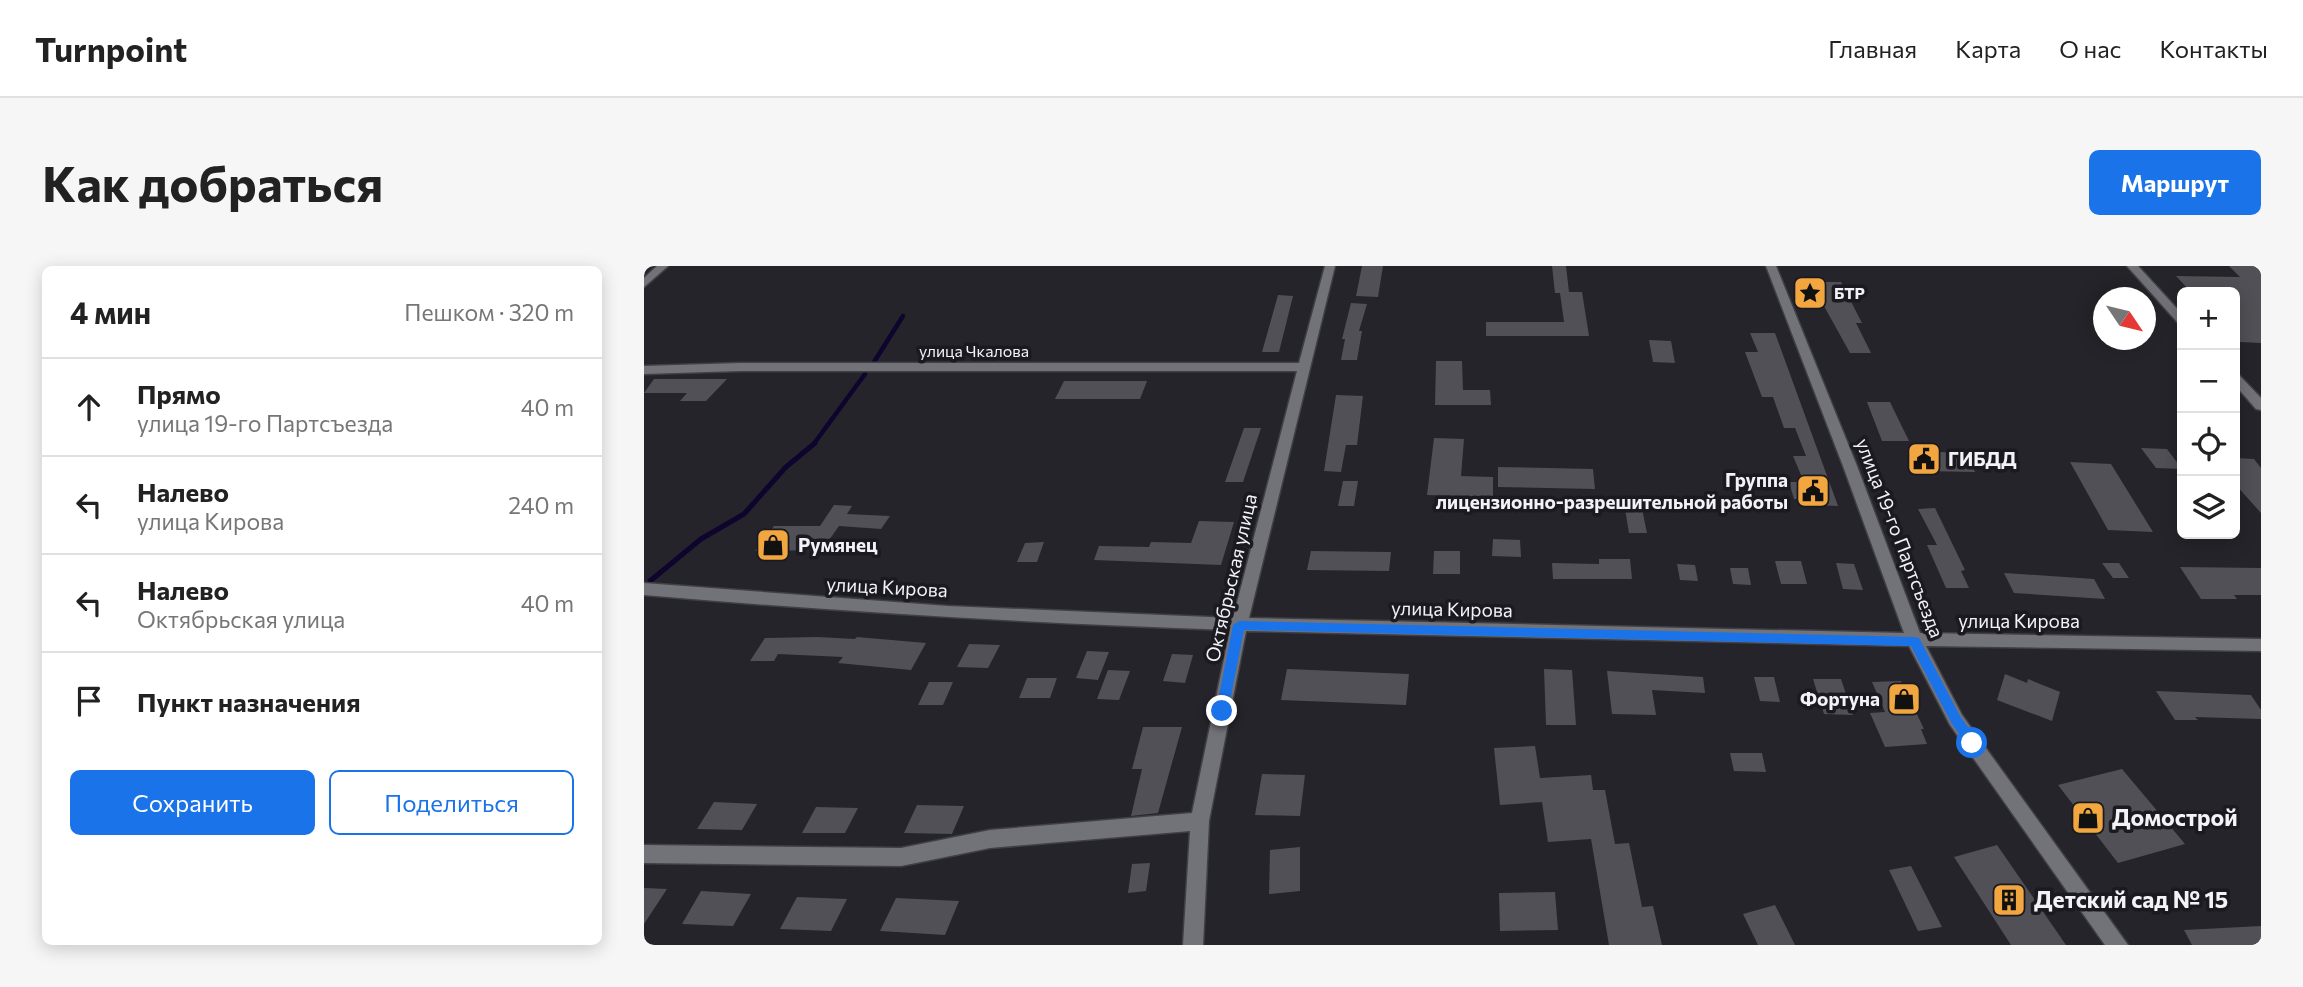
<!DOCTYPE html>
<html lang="ru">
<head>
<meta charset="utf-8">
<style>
	body { margin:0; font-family:Commissioner,sans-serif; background:#f6f6f6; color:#222 }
	.controls { position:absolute; right:21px; top:21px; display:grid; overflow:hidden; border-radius:10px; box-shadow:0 4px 18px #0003 }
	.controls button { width:63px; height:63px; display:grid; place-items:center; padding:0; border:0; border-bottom:2px solid #e0e0e0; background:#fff; color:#222; font:35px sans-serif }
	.compass { position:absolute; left:1449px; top:21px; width:63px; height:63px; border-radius:50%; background:#fff; box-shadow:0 4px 18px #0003; rotate:125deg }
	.stop { position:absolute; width:21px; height:21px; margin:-16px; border:5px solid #1a73e8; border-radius:50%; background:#fff }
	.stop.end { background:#1a73e8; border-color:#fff; box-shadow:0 2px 7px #0008 }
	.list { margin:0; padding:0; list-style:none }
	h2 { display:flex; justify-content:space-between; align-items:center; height:91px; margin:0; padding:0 28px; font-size:30px }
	h2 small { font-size:23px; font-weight:400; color:#767676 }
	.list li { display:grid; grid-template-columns:46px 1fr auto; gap:21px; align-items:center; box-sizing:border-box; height:98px; padding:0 28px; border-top:2px solid #e0e0e0 }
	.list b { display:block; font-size:26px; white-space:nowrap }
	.list p { margin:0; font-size:23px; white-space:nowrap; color:#767676 }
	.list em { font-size:23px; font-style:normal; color:#767676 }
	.actions { display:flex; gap:14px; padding:21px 28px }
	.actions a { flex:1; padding:16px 0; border:2px solid #1a73e8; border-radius:10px; text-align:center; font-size:24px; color:#1a73e8 }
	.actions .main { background:#1a73e8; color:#fff }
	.icon { flex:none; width:38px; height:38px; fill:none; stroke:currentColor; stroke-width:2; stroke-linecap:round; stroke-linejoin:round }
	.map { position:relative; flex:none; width:1617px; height:679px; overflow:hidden; border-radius:10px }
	header { display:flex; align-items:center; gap:42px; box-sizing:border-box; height:98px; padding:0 35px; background:#fff; border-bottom:2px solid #e0e0e0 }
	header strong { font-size:33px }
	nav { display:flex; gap:38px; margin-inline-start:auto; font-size:24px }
	.intro { display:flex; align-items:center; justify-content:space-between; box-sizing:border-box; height:168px; padding:0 42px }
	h1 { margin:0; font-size:49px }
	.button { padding:18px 32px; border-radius:10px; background:#1a73e8; color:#fff; font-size:24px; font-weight:700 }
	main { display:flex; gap:42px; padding:0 42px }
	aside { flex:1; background:#fff; border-radius:10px; box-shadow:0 4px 18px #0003 }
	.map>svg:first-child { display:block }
</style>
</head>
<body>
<header>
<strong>Turnpoint</strong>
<nav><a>Главная</a><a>Карта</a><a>О нас</a><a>Контакты</a></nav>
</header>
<div class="intro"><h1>Как добраться</h1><a class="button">Маршрут</a></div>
<main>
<aside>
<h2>4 мин<small>Пешком · 320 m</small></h2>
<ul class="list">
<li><svg class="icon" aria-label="ahead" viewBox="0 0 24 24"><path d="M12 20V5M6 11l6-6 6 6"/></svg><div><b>Прямо</b><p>улица 19-го Партсъезда</p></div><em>40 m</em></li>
<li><svg class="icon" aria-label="left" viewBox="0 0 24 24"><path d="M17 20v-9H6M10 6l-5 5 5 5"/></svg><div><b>Налево</b><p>улица Кирова</p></div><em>240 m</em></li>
<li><svg class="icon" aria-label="left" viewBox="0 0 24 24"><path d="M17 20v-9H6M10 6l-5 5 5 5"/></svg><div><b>Налево</b><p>Октябрьская улица</p></div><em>40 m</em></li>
<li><svg class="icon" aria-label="arrive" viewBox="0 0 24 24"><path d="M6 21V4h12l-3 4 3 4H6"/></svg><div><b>Пункт назначения</b></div></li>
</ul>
<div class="actions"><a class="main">Сохранить</a><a>Поделиться</a></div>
</aside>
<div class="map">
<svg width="1617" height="679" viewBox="0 0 1617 679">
	<rect width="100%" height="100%" fill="#24242a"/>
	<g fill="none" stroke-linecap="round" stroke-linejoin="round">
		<path stroke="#0e042e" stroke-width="4.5" d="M 230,96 L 259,50
			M 169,179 L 221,108"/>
		<path stroke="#0e042e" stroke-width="5" d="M 6,315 L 57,273 L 100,248 L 142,201 L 171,177"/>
	</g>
	<path fill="#505056" d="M 718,0 L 739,0 L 734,31 L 712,30 Z
		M 908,0 L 922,0 L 925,26 L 938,26 L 945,70 L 842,70 L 842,56 L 920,56 L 916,27 L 911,27 Z
		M 1585,0 L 1610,0 L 1617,6 L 1617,77 L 1596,76 L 1591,71 L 1591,26 L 1547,26 L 1532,10 L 1596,11 Z
		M 1172,16 L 1197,16 L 1218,57 L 1212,57 L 1227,87 L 1206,87 L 1175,31 L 1179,31 Z
		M 634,29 L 649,30 L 635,86 L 618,86 Z
		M 707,37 L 723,38 L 715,65 L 718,65 L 713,94 L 697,94 L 701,73 L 698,73 Z
		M 1106,67 L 1131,67 L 1194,240 L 1171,239 L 1169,234 L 1150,233 L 1145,216 L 1160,216 L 1149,190 L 1162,190 L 1151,162 L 1140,162 L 1129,131 L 1118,131 L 1101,86 L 1114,86 Z
		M 1005,74 L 1027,75 L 1031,97 L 1009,96 Z
		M 792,95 L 818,95 L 819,124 L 846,124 L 847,139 L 791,139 Z
		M 10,113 L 83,113 L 62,135 L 36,135 L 43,127 L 0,127 Z
		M 420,115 L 503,115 L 496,133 L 411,133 Z
		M 692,129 L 719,130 L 713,179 L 702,179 L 697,206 L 680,205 Z
		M 1223,136 L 1246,136 L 1265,175 L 1238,175 Z
		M 600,162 L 617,162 L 599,216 L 581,216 Z
		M 790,172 L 820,173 L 817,210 L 849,211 L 849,231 L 783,229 Z
		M 1497,182 L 1523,183 L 1538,203 L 1512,202 Z
		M 1270,185 L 1322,187 L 1331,206 L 1278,205 Z
		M 1591,192 L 1610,193 L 1617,202 L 1617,247 L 1591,218 Z
		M 1426,196 L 1467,198 L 1509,266 L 1464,264 Z
		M 854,201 L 949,203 L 951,223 L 854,221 Z
		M 699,215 L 714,215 L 710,240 L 694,240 Z
		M 190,239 L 208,240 L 203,248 L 246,250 L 237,263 L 195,260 L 178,284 L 111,285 L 130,260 L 176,260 Z
		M 1291,242 L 1321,304 L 1317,305 L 1325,322 L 1302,322 L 1283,279 L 1293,279 L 1274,243 Z
		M 981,243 L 998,243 L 1003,267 L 985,267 Z
		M 555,255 L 590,256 L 577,299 L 450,294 L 455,280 L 505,281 L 507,276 L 547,277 Z
		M 849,273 L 876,274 L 877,291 L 848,290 Z
		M 400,276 L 393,296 L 373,296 L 381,277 Z
		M 667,285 L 747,286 L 745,305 L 663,304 Z
		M 790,285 L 816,285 L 816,308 L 789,308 Z
		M 955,293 L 986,293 L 988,313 L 909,313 L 908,297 L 955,298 Z
		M 1131,295 L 1157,295 L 1163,318 L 1137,318 Z
		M 1192,297 L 1210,298 L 1219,324 L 1199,323 Z
		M 1458,297 L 1475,297 L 1485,312 L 1469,312 Z
		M 1033,298 L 1051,299 L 1054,315 L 1036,314 Z
		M 1536,301 L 1617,302 L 1617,329 L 1590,329 L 1593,333 L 1557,333 Z
		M 1086,302 L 1104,302 L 1107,319 L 1089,318 Z
		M 1360,307 L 1450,313 L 1461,333 L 1370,327 Z
		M 174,371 L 211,373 L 213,371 L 282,377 L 267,404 L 194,397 L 199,391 L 134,388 L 130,395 L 106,395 L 121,372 Z
		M 325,378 L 356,379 L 344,402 L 313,401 Z
		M 443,385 L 465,386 L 454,414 L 432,412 Z
		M 528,388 L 549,389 L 541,417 L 519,415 Z
		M 643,403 L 765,408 L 762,439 L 637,434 Z
		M 900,403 L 928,404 L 932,459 L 902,459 Z
		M 464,404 L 486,405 L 475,434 L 453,433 Z
		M 963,405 L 1059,411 L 1061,427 L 1008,424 L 1012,449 L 968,448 Z
		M 1361,408 L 1383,417 L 1384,413 L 1416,426 L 1408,455 L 1353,434 Z
		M 1110,411 L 1130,411 L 1136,436 L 1116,435 Z
		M 383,412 L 413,412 L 406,432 L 375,432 Z
		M 1169,413 L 1197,413 L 1209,449 L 1180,448 Z
		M 1257,415 L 1280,463 L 1277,463 L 1283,478 L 1241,481 L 1226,447 L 1241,446 L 1228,416 Z
		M 285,416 L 309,416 L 299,439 L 274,439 Z
		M 1512,425 L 1607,429 L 1617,444 L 1617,453 L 1551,451 L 1554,454 L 1531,454 Z
		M 499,461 L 538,461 L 514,547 L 487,550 L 498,503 L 488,503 Z
		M 891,480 L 896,512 L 947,509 L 949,524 L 961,524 L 971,578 L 985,577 L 998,641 L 1009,640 L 1018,679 L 965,679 L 947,573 L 904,576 L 898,536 L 856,539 L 850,482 Z
		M 1086,487 L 1118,487 L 1122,506 L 1090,505 Z
		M 1478,503 L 1541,578 L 1474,597 L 1414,519 Z
		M 618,508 L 661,509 L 656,550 L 611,549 Z
		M 70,536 L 113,538 L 98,564 L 53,563 Z
		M 273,539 L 320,540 L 308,568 L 260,567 Z
		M 172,541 L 214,542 L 201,567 L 158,567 Z
		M 1353,579 L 1422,679 L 1367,679 L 1310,591 Z
		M 656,581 L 656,625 L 625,628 L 626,584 Z
		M 506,597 L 502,625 L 484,627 L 488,598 Z
		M 1267,600 L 1298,661 L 1274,665 L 1245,604 Z
		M 0,622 L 23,623 L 0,658 Z
		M 57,625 L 107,628 L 89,660 L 38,658 Z
		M 911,626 L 914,664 L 856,665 L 855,627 Z
		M 153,631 L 203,633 L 187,665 L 136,663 Z
		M 252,632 L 315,635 L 301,669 L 236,665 Z
		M 1131,639 L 1151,679 L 1114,679 L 1099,648 Z
		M 1617,660 L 1617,679 L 1548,679 L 1540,664 Z"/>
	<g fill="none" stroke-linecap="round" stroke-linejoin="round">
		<defs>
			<path id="minor" d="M 13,0 L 24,0 L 0,21 L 0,12 Z
				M 681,0 L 691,0 L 605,352 L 1260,367 L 1199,200 L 1122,0 L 1132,0 L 1213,200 L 1276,367 L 1617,373 L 1617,385 L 1282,380 L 1318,449 L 1484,679 L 1461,679 L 1306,459 L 1265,380 L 602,365 L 565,555 L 559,679 L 539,679 L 546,565 L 346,582 L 257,600 L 0,597 L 0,579 L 257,582 L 346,564 L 548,547 L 586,364 C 390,357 195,346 0,329 L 0,317 L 304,340 L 589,352 L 653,105 L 96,105 L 0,108 L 0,100 L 96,97 L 655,97 Z
				M 1483,0 L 1494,0 L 1538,48 L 1538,58 L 1534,57 Z
				M 1591,108 L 1595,109 L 1617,132 L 1617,144 L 1612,143 L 1591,119 Z"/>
		</defs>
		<use href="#minor" stroke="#3f3f44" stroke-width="3"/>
		<use href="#minor" fill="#727279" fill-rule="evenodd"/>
	</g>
	<path fill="#1a73e8" d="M 595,355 L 1271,371 L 1275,372 L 1316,450 L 1335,477 L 1333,480 L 1324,480 L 1308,458 L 1267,380 L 600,364 L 584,445 L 578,450 L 572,445 L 589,359 Z"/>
	<defs>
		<symbol id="sight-square" viewBox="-11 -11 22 22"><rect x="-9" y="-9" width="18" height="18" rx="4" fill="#f1a63f" stroke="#1a1a20"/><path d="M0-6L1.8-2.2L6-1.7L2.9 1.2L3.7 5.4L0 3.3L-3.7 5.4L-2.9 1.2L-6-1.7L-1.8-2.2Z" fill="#111"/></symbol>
		<symbol id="civic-square" viewBox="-11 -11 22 22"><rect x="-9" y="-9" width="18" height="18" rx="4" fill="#f1a63f" stroke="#1a1a20"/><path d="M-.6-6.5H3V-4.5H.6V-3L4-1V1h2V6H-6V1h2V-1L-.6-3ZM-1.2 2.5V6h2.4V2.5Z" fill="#111"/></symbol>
		<symbol id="shop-square" viewBox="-11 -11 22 22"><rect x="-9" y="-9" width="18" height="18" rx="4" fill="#f1a63f" stroke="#1a1a20"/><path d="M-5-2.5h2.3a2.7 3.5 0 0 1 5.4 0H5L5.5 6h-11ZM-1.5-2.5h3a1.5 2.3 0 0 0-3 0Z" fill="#111"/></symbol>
		<symbol id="building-square" viewBox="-11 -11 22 22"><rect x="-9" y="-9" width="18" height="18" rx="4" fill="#f1a63f" stroke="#1a1a20"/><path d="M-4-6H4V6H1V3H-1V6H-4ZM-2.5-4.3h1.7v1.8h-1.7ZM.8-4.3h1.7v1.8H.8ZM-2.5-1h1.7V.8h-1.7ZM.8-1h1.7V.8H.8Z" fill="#111"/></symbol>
	</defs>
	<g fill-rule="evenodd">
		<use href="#sight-square" x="1147" y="8" width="38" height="38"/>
		<use href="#civic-square" x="1261" y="174" width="38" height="38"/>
		<use href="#civic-square" x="1150" y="206" width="38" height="38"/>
		<use href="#shop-square" x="110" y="260" width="38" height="38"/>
		<use href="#shop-square" x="1241" y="414" width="38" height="38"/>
		<use href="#shop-square" x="1425" y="533" width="38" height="38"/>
		<use href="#building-square" x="1346" y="615" width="38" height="38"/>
	</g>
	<g text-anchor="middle" stroke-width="7" stroke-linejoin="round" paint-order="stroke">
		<g font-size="16" font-weight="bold" fill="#f2f2f7" stroke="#1a1a20" text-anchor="start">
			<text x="1190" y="33">БТР</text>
		</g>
		<g font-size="16" fill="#f2f2f7" stroke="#1a1a20">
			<text x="330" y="91">улица Чкалова</text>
		</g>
		<g font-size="19" font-weight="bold" fill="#f2f2f7" stroke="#1a1a20" text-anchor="start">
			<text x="1304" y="200">ГИБДД</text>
			<text x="1144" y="221" text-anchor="end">Группа<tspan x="1144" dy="22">лицензионно-разрешительной работы</tspan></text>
			<text x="154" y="286">Румянец</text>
			<text x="1236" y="440" text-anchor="end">Фортуна</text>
		</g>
		<g font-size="19" fill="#f2f2f7" stroke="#1a1a20">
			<text transform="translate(1256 272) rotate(69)" y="7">улица 19-го Партсъезда</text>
			<text transform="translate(587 312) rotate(-77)" y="7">Октябрьская улица</text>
			<text transform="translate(243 321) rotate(3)" y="7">улица Кирова</text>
			<text transform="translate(808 343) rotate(1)" y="7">улица Кирова</text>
			<text x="1375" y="362">улица Кирова</text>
		</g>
		<g font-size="23" font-weight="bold" fill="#f2f2f7" stroke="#1a1a20" text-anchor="start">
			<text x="1468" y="560">Домострой</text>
			<text x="1390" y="642">Детский сад № 15</text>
		</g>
	</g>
</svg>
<div class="controls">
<button>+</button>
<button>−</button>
<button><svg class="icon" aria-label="locate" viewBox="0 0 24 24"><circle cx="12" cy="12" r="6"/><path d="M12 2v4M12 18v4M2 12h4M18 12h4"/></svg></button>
<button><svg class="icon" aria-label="layers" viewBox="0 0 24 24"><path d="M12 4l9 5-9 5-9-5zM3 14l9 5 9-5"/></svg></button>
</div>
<svg class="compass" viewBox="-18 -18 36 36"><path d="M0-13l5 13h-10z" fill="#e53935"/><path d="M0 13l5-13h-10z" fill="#767676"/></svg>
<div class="stop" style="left:1328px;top:477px"></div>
<div class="stop end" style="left:578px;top:445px"></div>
</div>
</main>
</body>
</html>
